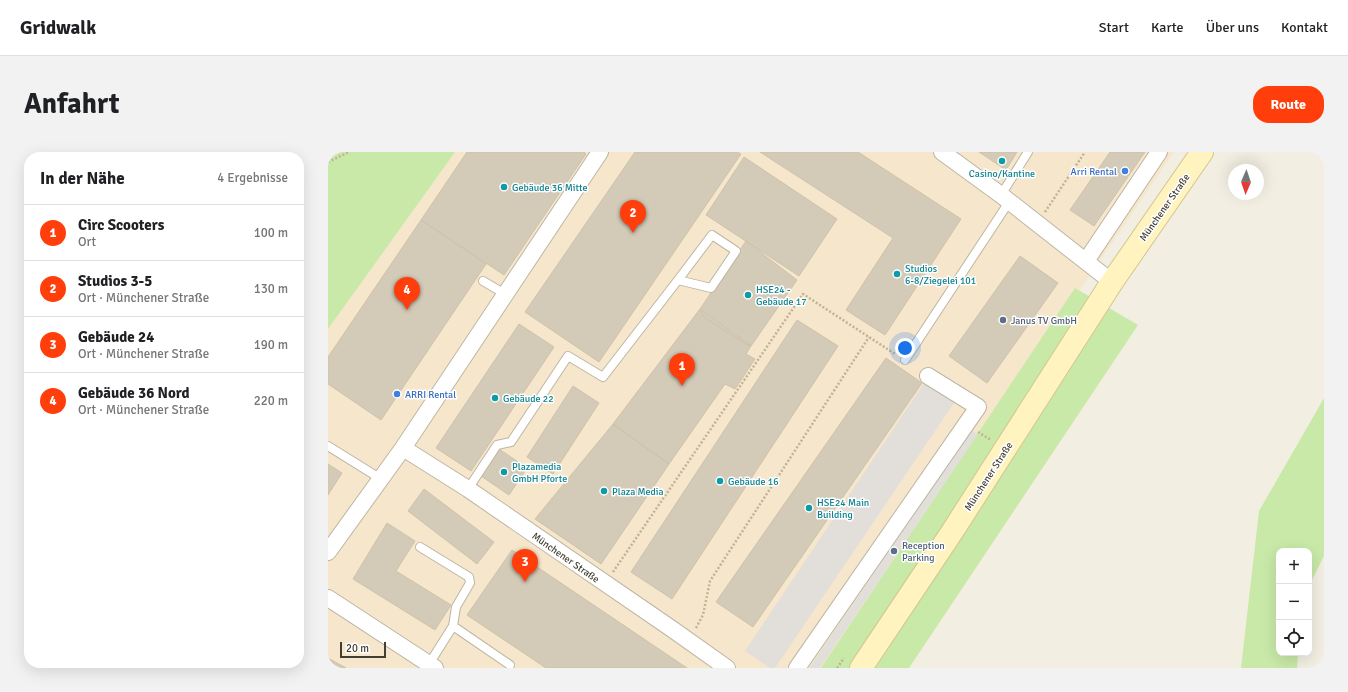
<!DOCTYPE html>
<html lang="de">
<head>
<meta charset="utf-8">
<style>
	body { margin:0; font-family:Signika,sans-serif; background:#f2f2f2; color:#202124 }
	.controls { position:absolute; right:12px; bottom:12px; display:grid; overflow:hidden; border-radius:8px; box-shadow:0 4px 16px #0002 }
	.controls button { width:36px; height:36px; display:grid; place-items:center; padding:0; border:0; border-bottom:1px solid #e0e0e0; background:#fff; color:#202124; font:20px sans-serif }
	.compass { position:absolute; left:900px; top:12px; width:36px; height:36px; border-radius:50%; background:#fff; box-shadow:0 4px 16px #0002; rotate:182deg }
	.scale { position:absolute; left:12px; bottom:10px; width:46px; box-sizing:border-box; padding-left:4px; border:2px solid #433e32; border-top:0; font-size:11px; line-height:14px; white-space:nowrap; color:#433e32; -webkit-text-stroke:3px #fff; paint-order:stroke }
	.you { position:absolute; left:577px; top:196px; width:14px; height:14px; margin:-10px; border:3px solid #fff; border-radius:50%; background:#1a73e8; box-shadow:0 0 0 6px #1a73e833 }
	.badge { display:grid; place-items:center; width:26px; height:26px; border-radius:50%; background:#ff3e0c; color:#fff; font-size:13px; font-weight:700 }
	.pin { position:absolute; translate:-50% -33px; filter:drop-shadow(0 1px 2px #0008) }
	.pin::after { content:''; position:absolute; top:21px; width:14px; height:12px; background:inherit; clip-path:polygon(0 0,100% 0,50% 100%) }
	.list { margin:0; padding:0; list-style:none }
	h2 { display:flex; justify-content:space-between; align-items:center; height:52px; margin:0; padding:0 16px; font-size:17px }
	h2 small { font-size:13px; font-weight:400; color:#757577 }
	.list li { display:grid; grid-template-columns:26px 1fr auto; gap:12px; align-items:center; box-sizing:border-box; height:56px; padding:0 16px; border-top:1px solid #e0e0e0 }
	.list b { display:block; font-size:15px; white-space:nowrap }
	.list p { margin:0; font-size:13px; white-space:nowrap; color:#757577 }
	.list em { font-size:13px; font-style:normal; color:#757577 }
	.icon { flex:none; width:22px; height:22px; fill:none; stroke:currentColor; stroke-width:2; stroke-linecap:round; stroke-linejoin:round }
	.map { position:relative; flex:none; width:996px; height:516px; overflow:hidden; border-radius:16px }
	header { display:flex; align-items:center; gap:24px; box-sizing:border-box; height:56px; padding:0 20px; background:#fff; border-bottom:1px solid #e0e0e0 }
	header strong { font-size:19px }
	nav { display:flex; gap:22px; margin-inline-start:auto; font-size:14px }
	.intro { display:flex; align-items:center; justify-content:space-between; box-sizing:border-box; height:96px; padding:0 24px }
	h1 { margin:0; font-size:28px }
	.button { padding:10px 18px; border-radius:16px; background:#ff3e0c; color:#fff; font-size:14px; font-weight:700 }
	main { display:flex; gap:24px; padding:0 24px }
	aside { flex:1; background:#fff; border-radius:16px; box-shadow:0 4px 16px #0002 }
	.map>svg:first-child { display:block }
</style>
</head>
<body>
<header>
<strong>Gridwalk</strong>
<nav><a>Start</a><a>Karte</a><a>Über uns</a><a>Kontakt</a></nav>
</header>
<div class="intro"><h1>Anfahrt</h1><a class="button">Route</a></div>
<main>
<aside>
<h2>In der Nähe<small>4 Ergebnisse</small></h2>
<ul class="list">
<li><span class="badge">1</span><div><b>Circ Scooters</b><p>Ort</p></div><em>100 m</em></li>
<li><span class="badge">2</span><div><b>Studios 3-5</b><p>Ort · Münchener Straße</p></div><em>130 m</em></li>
<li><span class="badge">3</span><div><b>Gebäude 24</b><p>Ort · Münchener Straße</p></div><em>190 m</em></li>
<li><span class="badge">4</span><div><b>Gebäude 36 Nord</b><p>Ort · Münchener Straße</p></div><em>220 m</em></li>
</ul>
</aside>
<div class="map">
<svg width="996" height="516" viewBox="0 0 996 516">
	<rect width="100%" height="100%" fill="#f2eee2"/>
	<path fill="#f6e6cb" d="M 0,0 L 846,0 L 494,516 L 0,516 Z"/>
	<path fill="#c8e9a8" d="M 0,0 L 127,0 L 0,177 Z
		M 747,136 L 810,173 L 581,516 L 493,516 Z
		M 996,246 L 996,404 L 981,434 L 981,399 L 951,399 L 951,501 L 970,501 L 969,516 L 913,516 L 931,359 Z"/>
	<path fill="#e2dfdb" d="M 598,228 L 628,248 L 447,516 L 442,516 L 417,499 Z
		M 643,278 L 650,282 L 492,516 L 481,516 Z"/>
	<path fill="#d3cab7" stroke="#cfc2aa" d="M 139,0 L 256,0 L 258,2 L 176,123 L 93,68 Z
		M 307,0 L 409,0 L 413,2 L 271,210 L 197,160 Z
		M 432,0 L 530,0 L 633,67 L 557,183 L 518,158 L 565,86 Z
		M 651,0 L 689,0 L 678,18 Z
		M 782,0 L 817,0 L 766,74 L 742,58 Z
		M 416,5 L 509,67 L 471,124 L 378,63 Z
		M 93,68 L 158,112 L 53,268 L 0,232 L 0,205 Z
		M 418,89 L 469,128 L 423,194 L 419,193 L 376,165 L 372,157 Z
		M 692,104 L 730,131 L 659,231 L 621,204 Z
		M 372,157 L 423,194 L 418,202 L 427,207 L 407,237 L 397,232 L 341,312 L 285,272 Z
		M 469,168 L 510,194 L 344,447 L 303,420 Z
		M 191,172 L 226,195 L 143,319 L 108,296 Z
		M 558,206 L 594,231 L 425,475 L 388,450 Z
		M 245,234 L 271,251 L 225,322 L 199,305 Z
		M 285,272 L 341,312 L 273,412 L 207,367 Z
		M 171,297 L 199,316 L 181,343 L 153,324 Z
		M 0,312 L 14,321 L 0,343 Z
		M 96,337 L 166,390 L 149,412 L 80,359 Z
		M 59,371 L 87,389 L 68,419 L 123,453 L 107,478 L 25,427 Z
		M 184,398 L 359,516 L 218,516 L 139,463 Z
		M 0,506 L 18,516 L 0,516 Z"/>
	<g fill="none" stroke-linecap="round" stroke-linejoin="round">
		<defs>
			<path id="service" d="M 673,43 L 700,0
				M 155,129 L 177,142
				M 577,208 L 681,50
				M 0,294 L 53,327
				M 140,337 L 169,293 L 183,290 L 240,204 L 275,225 L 350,128 L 383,136 L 408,99 L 384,83 L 350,128
				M 92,395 L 141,425 L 142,431 L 128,455 L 125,474
				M 101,512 L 125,474 L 182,513"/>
			<path id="minor" d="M 614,0 L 673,43 L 784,130
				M 758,109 L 831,0
				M 75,296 L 140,337 L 344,477 L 399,516
				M 0,400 L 75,296 L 272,0
				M 0,446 L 107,516
				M 469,516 L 650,255 L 600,224"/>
			<path id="secondary" d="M 533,516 L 624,380 L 784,130 L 874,0"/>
		</defs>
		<use href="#service" stroke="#bdb6a4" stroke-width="10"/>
		<use href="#minor" stroke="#bdb6a4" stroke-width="18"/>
		<use href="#secondary" stroke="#d4c68f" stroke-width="24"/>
		<path stroke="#c0b395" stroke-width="2.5" stroke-dasharray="2 2" stroke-linecap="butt" d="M 0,10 L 21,0
			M 717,60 L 757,0
			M 650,280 L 663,288
			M 285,420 L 475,142 L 567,202
			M 368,476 L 375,463 L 382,429 L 541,185
			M 509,516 L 516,506"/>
		<use href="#service" stroke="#fff" stroke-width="8"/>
		<use href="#minor" stroke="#fff" stroke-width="16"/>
		<use href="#secondary" stroke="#fff3bf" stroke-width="22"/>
	</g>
	<g fill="#0f9aa8" stroke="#fff" stroke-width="1.5">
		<circle cx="674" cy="9" r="4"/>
		<circle cx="176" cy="35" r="4"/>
		<circle cx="569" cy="122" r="4"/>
		<circle cx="420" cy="143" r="4"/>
		<circle cx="167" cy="246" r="4"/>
		<circle cx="176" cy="320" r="4"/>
		<circle cx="392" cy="329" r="4"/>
		<circle cx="276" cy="339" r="4"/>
		<circle cx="481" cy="356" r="4"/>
	</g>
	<g fill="#3f7fe0" stroke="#fff" stroke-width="1.5">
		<circle cx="797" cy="19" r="4"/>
		<circle cx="69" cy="242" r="4"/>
	</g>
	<g fill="#5c6f8a" stroke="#fff" stroke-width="1.5">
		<circle cx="675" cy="168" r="4"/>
		<circle cx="566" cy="399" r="4"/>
	</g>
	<g text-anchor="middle" stroke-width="3" stroke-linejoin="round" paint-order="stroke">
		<g font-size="10" fill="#366cbe" stroke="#fff" text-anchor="end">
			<text x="789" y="23">Arri Rental</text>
			<text x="77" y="246" text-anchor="start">ARRI Rental</text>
		</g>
		<g font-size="10" fill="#0d838f" stroke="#fff" text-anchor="start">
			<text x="674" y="25" text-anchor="middle">Casino/Kantine</text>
			<text x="184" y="39">Gebäude 36 Mitte</text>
			<text x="577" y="120">Studios<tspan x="577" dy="12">6-8/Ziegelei 101</tspan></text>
			<text x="428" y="141">HSE24 -<tspan x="428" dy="12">Gebäude 17</tspan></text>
			<text x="175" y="250">Gebäude 22</text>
			<text x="184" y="318">Plazamedia<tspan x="184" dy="12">GmbH Pforte</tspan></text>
			<text x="400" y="333">Gebäude 16</text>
			<text x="284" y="343">Plaza Media</text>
			<text x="489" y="354">HSE24 Main<tspan x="489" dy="12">Building</tspan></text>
		</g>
		<g font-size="10" fill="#433e32" stroke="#fff">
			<text transform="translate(836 55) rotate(-55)" y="4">Münchener Straße</text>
			<text transform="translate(660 324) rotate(-57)" y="4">Münchener Straße</text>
			<text transform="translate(238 405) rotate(35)" y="4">Münchener Straße</text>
		</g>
		<g font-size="10" fill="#4e5e75" stroke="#fff" text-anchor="start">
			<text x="683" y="172">Janus TV GmbH</text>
			<text x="574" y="397">Reception<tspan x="574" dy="12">Parking</tspan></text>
		</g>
	</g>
</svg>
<div class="controls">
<button>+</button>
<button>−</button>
<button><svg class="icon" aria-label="locate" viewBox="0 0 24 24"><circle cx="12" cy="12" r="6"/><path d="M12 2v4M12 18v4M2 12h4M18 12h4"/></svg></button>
</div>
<svg class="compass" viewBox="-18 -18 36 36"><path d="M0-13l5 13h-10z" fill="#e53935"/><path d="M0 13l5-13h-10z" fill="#757577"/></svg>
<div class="scale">20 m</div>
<div class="you"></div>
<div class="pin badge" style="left:354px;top:234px">1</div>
<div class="pin badge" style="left:305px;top:81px">2</div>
<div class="pin badge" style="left:197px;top:430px">3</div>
<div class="pin badge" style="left:79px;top:158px">4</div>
</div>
</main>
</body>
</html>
